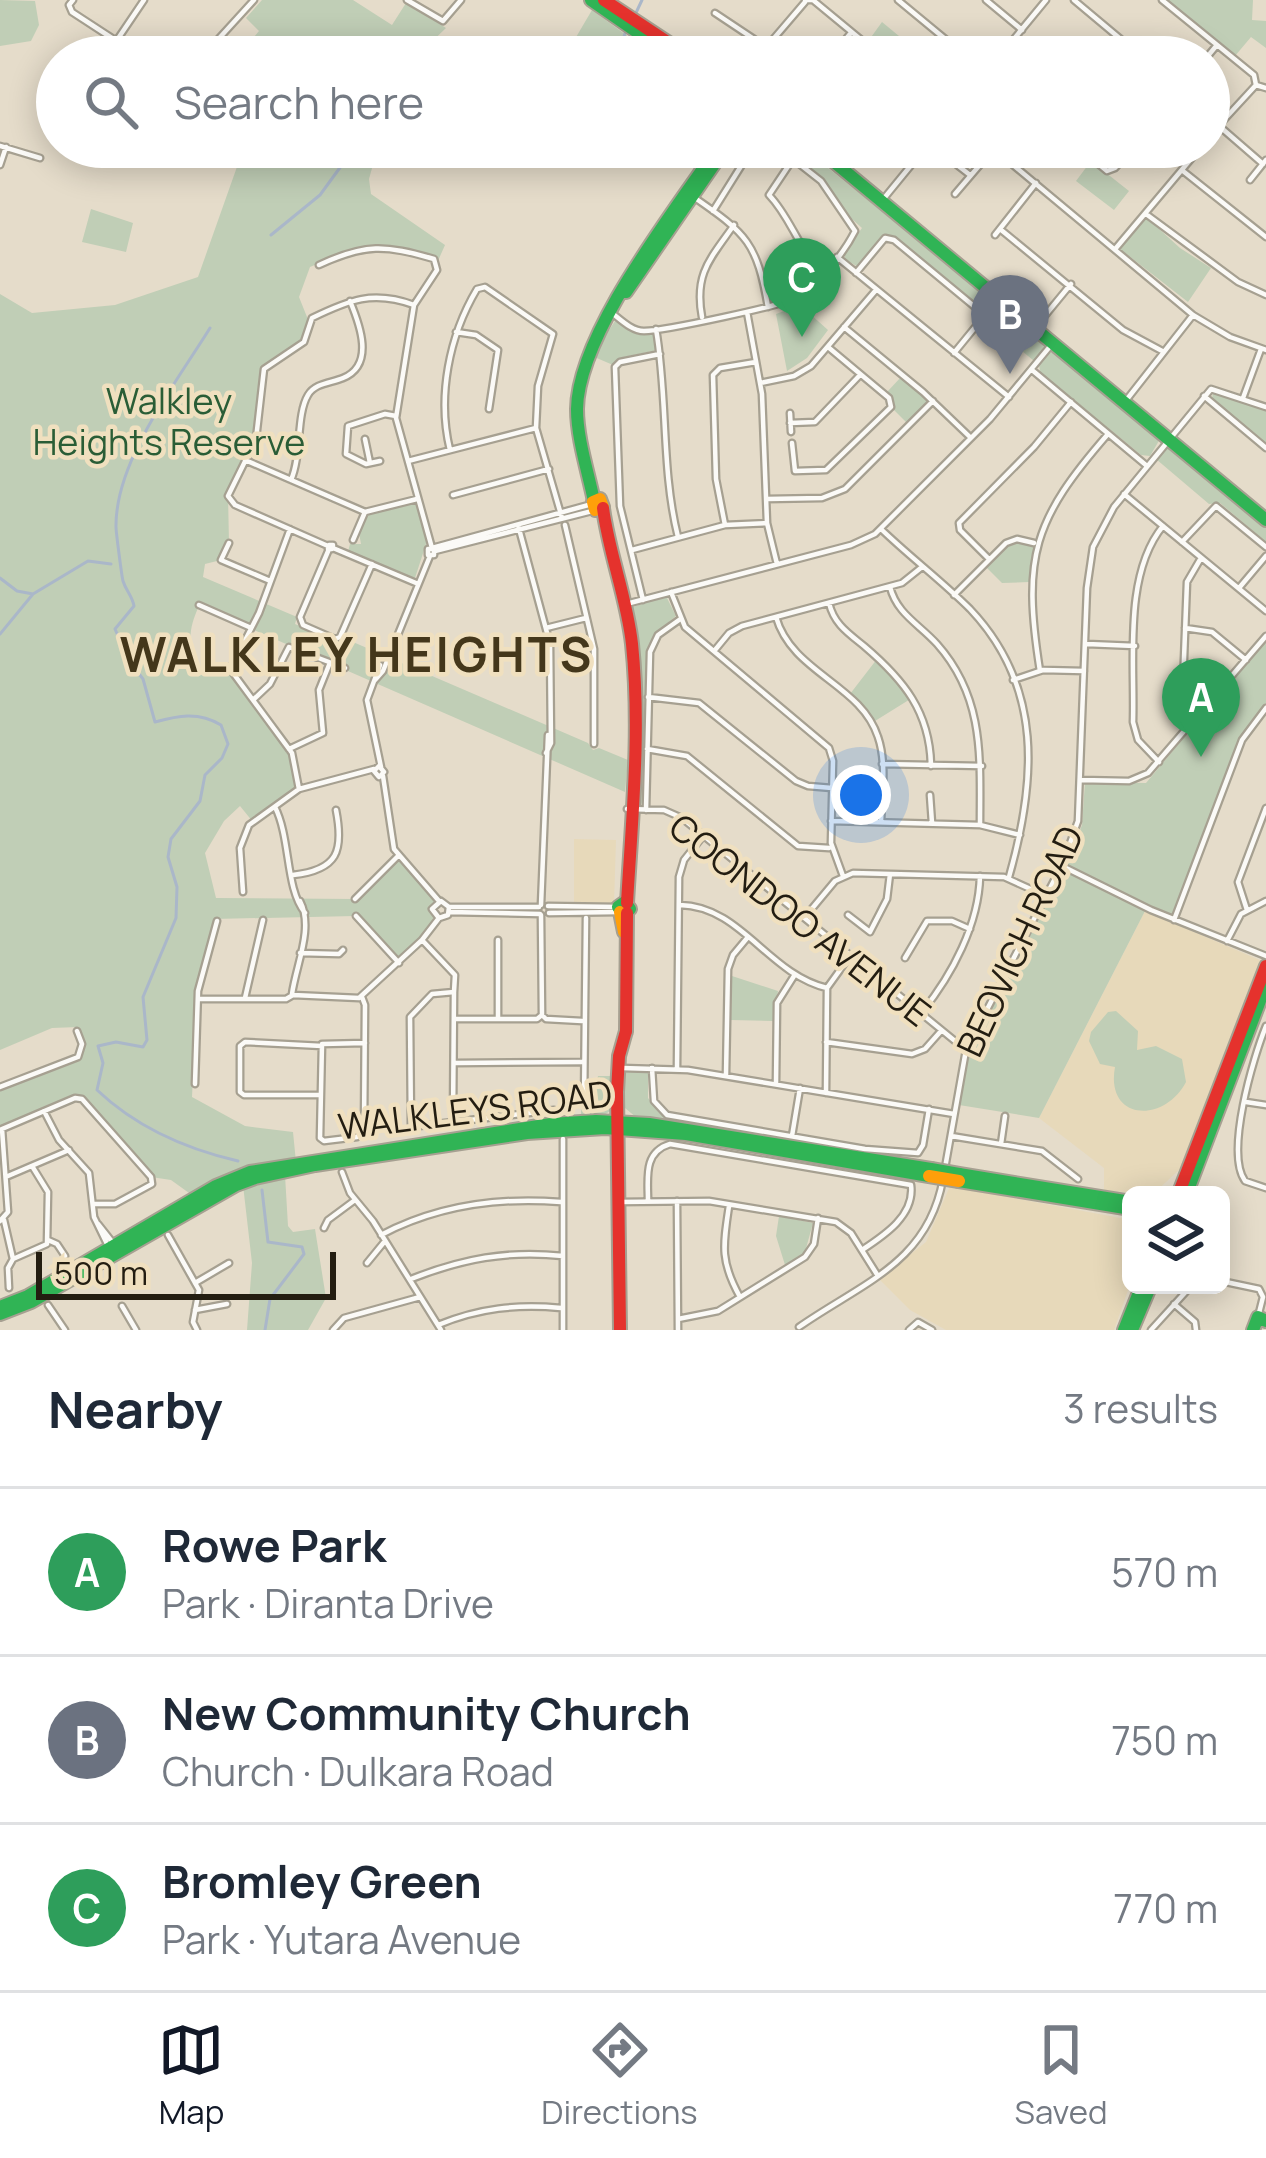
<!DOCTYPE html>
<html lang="en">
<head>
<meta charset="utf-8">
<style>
	body { margin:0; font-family:Manrope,sans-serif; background:#f2f2f3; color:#1f2937 }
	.controls { position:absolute; right:36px; bottom:36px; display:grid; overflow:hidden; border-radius:18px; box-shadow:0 6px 30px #0003 }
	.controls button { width:108px; height:108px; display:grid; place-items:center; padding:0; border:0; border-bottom:3px solid #e0e1e3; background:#fff; color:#1f2937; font:60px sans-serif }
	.scale { position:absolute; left:36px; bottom:30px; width:300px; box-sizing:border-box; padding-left:12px; border:6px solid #231d11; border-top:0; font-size:33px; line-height:42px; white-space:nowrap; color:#231d11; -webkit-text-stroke:9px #f0e0bf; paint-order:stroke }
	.you { position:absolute; left:861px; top:795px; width:42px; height:42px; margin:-30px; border:9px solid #fff; border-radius:50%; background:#1a73e8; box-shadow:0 0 0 18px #1a73e833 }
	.badge { display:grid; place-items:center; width:78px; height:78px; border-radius:50%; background:#111827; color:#fff; font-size:39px; font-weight:700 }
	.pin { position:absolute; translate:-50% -99px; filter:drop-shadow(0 3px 6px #0008) }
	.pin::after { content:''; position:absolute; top:63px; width:42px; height:36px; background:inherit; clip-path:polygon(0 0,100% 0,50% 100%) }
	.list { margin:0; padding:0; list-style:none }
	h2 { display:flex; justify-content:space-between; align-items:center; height:156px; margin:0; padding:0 48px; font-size:51px }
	h2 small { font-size:39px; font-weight:400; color:#747a83 }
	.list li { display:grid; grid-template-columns:78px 1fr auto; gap:36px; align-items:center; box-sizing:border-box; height:168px; padding:0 48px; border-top:3px solid #e0e1e3 }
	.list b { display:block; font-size:45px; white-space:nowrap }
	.list p { margin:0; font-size:39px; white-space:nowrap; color:#747a83 }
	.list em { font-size:39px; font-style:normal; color:#747a83 }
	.icon { flex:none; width:66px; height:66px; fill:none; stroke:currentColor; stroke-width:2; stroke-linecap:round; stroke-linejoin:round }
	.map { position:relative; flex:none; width:1266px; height:1330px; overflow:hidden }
	.search { position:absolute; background:#fff; box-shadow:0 6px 30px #0003; left:36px; right:36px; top:36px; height:132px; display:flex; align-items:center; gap:30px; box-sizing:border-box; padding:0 42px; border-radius:66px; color:#747a83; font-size:45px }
	.sheet { height:660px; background:#fff }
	nav { display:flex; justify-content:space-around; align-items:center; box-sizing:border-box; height:168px; border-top:3px solid #e0e1e3; background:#fff; font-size:33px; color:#747a83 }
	nav a { display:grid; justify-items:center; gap:6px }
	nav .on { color:#111827 }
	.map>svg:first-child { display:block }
</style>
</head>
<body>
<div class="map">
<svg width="1266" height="1330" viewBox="0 0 1266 1330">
	<rect width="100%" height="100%" fill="#e5dcca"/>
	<path fill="#e7d9ba" d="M 574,839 L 616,840 L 614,904 L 574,904 Z
		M 1145,911 L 1262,961 L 1180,1169 L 1152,1195 L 1104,1190 L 1104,1168 L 1039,1118 Z
		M 950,1186 L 1131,1220 L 1131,1282 L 1114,1330 L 946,1330 L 910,1310 L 879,1279 L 926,1242 Z"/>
	<path fill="#c0ceb6" d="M 0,0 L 35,1 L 39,25 L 31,41 L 0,46 Z
		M 262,0 L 353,0 L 392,25 L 406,3 L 446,28 L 416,57 L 237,57 L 259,31 L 246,18 Z
		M 1163,0 L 1253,0 L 1252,20 L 1266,21 L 1266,48 L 1251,37 L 1235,56 Z
		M 592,10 L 637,43 L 629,57 L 513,57 L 521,52 L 572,44 Z
		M 882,22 L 922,55 L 920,57 L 890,57 L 869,40 Z
		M 244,147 L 420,147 L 386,154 L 374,161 L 369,179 L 371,194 L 445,245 L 437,263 L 388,248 L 353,249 L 310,267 L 299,297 L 309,322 L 305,340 L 265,367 L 256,439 L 228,494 L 229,543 L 221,560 L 205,564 L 203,577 L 297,617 L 295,624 L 343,644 L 346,639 L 588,743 L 593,750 L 599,748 L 628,760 L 625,792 L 199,606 C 186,634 189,647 201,675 L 232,666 L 233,673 L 292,753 L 299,789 L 253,822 L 240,806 L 224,821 L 205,853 L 216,898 L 355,899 L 397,854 L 439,901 L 430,927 L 399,963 L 355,916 L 214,919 L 197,992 L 192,1097 L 245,1126 L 293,1132 L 296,1162 L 244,1174 L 196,1198 L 171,1180 L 151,1177 L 82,1099 L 75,1098 L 0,1129 L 0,1089 L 78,1057 L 82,1044 L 78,1027 L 52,1028 L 0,1050 L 0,294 L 32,313 L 115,305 L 198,277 Z
		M 783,147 L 807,151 L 1043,341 L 1044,347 L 1034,361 L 985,320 L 984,311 L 894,236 L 883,236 L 858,267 L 845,259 L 844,253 L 862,228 L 843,211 L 823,178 Z
		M 1091,161 L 1129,191 L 1114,210 L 1076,181 Z
		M 91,209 L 133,223 L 126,252 L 82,242 Z
		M 1146,217 L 1180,248 L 1211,268 L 1188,302 L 1120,249 Z
		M 800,305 L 828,330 L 807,358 L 787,371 L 776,314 Z
		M 615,321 L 640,333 L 654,334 L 657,350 L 620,358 L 613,365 L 592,356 Z
		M 1049,353 L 1056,353 L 1160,439 L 1150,456 L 1141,455 L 1040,372 L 1039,364 Z
		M 902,376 L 929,400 L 908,424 L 892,408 L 894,400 L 887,392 Z
		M 1213,391 L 1266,409 L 1266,444 L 1212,400 Z
		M 1167,447 L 1266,525 L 1266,542 L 1220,503 L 1209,504 L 1156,459 Z
		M 412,502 L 417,504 L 427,541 L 415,578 L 348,552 L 350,544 L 361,544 L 359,533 L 368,514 Z
		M 1020,541 L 1034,547 L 1029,582 L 1002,583 L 985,566 L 1009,543 Z
		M 666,596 L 676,616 L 656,633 L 648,646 L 644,802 L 638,806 L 630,608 Z
		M 1266,639 L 1266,704 L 1244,732 L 1173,917 L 1066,865 L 1082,825 L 1085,782 L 1146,783 Z
		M 877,659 L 912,698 L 875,721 L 850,694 Z
		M 1064,871 L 1145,911 L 1039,1118 L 959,1105 L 966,1063 L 975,1037 Z
		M 732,976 L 778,991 L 773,1021 L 731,1020 Z
		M 1116,1011 L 1138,1031 L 1137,1050 L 1156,1046 L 1182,1059 L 1186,1082 C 1164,1124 1105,1121 1115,1067 L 1100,1064 L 1089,1041 L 1091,1032 L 1108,1012 Z
		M 625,1071 L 648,1071 L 648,1098 L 667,1121 L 637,1118 L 625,1108 Z
		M 598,1076 L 614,1076 L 612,1110 L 602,1116 L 581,1117 L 581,1108 L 588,1106 L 588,1082 L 597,1081 Z
		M 285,1175 L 288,1226 L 293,1232 L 315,1229 L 326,1298 L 308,1330 L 247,1330 L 252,1263 L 243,1185 Z
		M 779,1216 L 813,1223 L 805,1252 L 785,1265 L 776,1236 Z"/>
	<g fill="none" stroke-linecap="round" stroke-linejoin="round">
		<path stroke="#aab7c9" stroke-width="3" d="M 634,17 L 642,0
			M 618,57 L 626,30
			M 271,235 L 320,195 L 355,147
			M 210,328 C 176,383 115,461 116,527 C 116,532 122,578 123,581 C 126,591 132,595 134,606 L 115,629 L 129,661 L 143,679 L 155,722 C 177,716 198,711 221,725 L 228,744 L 222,758 L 205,775 L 200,801 L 171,839 L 168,857 L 177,887 L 176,918 L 143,997 L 147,1040 L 143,1047 L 116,1042 L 98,1046 L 103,1063 L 97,1090 C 136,1127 186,1149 238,1161
			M 0,578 L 17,591 L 33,594 L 88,561 L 111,564
			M 0,634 L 33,594
			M 262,1190 L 268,1242 L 302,1247 L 304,1254 L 270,1299 L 265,1330"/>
		<defs>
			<path id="street" d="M 73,0 L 69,5 L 72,12 L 141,57
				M 407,0 L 443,21 L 461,0
				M 805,0 L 813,0 L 882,57
				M 898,0 L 967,57
				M 986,0 L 1022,30
				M 1074,0 L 1142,57
				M 1162,0 L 1254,75 L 1256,85 L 1266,88
				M 715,13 L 766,47
				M 117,40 L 144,0
				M 1009,46 L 1022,57
				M 202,57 L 254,0
				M 758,57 L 805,2
				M 831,57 L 850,34
				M 999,57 L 1046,0
				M 1207,57 L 1217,45
				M 1218,125 L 1263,164
				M 1209,136 L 1256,85
				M 0,146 L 40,158
				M 903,147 L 916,158
				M 934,147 L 970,175
				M 1078,147 L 1107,171 L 1115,168 L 1134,147
				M 0,165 L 6,147
				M 1183,171 L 1266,237
				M 1250,180 L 1266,160
				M 955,194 L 990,153 L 1000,154 L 1193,315 L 1230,337 L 1266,350
				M 695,198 C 747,234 757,243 768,307
				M 881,202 L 926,147
				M 713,211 L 753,147
				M 1146,214 L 1238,282 L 1266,295
				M 1000,229 L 1123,330 L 1164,352
				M 995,235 L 1036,183
				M 1116,248 L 1201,147
				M 837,257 L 1009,397
				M 319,265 C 366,243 385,245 434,259 L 437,270 L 414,305
				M 856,273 L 885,238 L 894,240 L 981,312 L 981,320 L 954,353
				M 414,305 L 396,418 L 432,548
				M 747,312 L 762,394 L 767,523 L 777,564
				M 612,313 C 621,320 632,331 644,331 C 663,331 787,305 801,296 C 821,281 844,253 855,231 L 821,181 L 793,159 L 769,195 C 792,219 798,250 823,272
				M 702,317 C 694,274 710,259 734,225
				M 844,327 L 923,392 L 971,438
				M 656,329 C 668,398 661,469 678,537
				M 1034,329 L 1071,284
				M 456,332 L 476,335 L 498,350 L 489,409
				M 1032,370 L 1147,466
				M 760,383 L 794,376 L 811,366 L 876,290
				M 1204,396 L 1266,448
				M 1243,398 L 1261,349
				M 1124,403 L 1193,315
				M 790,413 L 791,432
				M 790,423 L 815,422 L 860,375
				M 365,439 L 370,463
				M 792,443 L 795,471 L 826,470 L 891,407 L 889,398 L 828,347
				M 450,450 C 437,397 449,336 477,289 L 485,287 L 553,334 L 538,386 L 536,428 L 562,518
				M 245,460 L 365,512 L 417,499
				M 380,461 L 366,464 L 346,454 L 348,426 L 385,414 L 396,416
				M 408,461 L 536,428
				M 291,480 C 302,455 296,415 308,395 C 315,383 331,383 343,378 C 375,365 360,325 350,301
				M 1124,494 L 1266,611
				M 453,495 L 549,469
				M 767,499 L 822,498 L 845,489 L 933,401
				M 518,525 L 550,644 L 551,743 L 546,753
				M 565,525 L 594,649 L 594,744
				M 725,525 L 716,479 L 713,375 L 720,368 L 756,362
				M 290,529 L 259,613 L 232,666 L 233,673 L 292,753 L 299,789
				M 881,529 C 910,557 942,581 970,609 C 1044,687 1036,782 1009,877
				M 353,540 L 365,512
				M 1182,542 L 1216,506 L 1266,547
				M 229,543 L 221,560 L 268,580
				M 329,545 L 333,545 L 332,549 L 328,549 Z
				M 328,546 L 235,505 L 228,496 L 256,439 L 264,369 L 304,342 L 312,318 C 349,300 373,290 414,305
				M 333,548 L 416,583
				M 432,548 L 592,504
				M 329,549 L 300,617 L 303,625 L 335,639 L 340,637 L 372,564
				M 428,549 L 434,549 L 434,555 L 428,555 Z
				M 632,550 L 725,525 L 767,523
				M 435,551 L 596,510
				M 989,559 L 960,530 L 959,523 L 1034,447 L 1071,402
				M 890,587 C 897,614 919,624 937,644 C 985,698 980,758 980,825
				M 1239,588 L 1266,556
				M 671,592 L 685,627 L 829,748 L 833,761 L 831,843 L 843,876
				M 954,595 L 1006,543 L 1017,539 L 1034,543
				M 643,600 L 620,506 L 615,367 L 620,362 L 660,354
				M 829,603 C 834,624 848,633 864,646 C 904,680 930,712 931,766
				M 626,604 L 851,545 L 875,534 L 990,419 L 1052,344
				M 199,605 L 249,627
				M 776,617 C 792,673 861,684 878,737 C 887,763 882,795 881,822
				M 546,628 L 586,618
				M 1185,628 L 1212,632 L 1246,660
				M 1087,644 L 1135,646
				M 715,650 L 729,633 L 742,626 L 902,583 L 922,567
				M 380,665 L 367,700 L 381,767
				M 1040,671 C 1022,557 1033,520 1108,434
				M 375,680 L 383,671 L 430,556
				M 1013,680 L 1043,670 L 1084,671
				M 648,697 L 699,703 L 796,781 L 808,786 L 832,788
				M 253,700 L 270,684 L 289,647 L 345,668
				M 1200,715 L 1187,698 L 1183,684 L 1187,582 L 1201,558
				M 289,749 L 323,733 L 319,690 L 329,665
				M 647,749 L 687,756 L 798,846 L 829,848
				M 1159,762 L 1138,740 L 1133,722 C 1135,662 1123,575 1163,526
				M 882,764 L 982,766
				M 379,766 L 384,772 L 379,777 L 374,771 Z
				M 383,776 L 394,849 L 439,901
				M 1081,780 L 1129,781 L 1148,773 L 1266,636
				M 930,795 L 932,823
				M 275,807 C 291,839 285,888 305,913
				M 627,809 L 664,810 L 682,818 L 966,1050
				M 646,810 L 650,652 L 658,635 L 679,620
				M 831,821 L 980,825 L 1020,835
				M 1062,866 L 1151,910 L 1266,956
				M 293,875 C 338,870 344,851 336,810
				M 243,892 L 240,848 L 249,825 L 299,789 L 374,769
				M 355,899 L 399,855
				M 541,905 L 548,735
				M 680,905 C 741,906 768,974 827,988
				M 548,906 L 618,907
				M 449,907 L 539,907
				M 1247,910 L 1238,882 L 1266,808
				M 449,912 L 540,914
				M 549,913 L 619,912
				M 541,915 L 542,1015
				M 848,915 L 870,932 L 887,899 L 890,874
				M 356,916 L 399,963
				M 805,917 L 835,881 L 853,873 L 1004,877 L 1046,896
				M 1174,920 L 1242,740 L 1266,708
				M 422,940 L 455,975 L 454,992 L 432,994 L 410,1017 L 411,1127 L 453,1122 L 454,992
				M 1227,941 L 1241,914 L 1266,901
				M 300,953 L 339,954 L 343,950
				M 905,958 L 927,921 L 952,921 L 970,929
				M 292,994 C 296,965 314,928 300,901
				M 362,997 L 365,1005 L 364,1131 L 357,1137 L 324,1141 L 320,1138 L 322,1044 L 365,1043
				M 245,998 L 263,920
				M 198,999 L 286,999 L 293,995 L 359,998 L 422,940 L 439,918 L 448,915 L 449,907 L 441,901 L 432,909 L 439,918
				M 922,1012 C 952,975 979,924 980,876
				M 454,1019 L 537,1019 L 542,1015 L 546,1019 L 582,1021
				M 498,1019 L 498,940
				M 1266,1026 C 1253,1058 1225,1153 1245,1181 L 1266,1188
				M 826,1042 L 912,1054 L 925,1049 L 941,1031
				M 456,1063 L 582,1062
				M 622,1068 L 688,1070 L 954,1114
				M 652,1068 L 654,1101 L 667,1115 L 865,1149 L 918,1153 L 923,1145 L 929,1109
				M 677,1069 L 679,877 L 684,860 L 703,836
				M 726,1075 L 728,969 L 733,955 L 748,937
				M 195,1084 L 198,991 L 217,921
				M 776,1084 L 777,1003 L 794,976
				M 0,1087 L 78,1057 L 82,1044 L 77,1031
				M 826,1093 L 827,988 L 850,956
				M 320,1095 L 244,1095 L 240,1092 L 240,1046 L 245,1042 L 322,1046
				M 1246,1102 L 1266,1105
				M 584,1104 L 586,918
				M 44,1111 L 59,1140 L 89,1173 L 94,1217 L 109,1248
				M 453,1122 L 554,1110
				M 2,1129 L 75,1098 L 82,1099 L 151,1177 L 152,1184 L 115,1204 L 93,1204
				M 792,1136 L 800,1088
				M 951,1136 L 1042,1151 L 1078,1179
				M 563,1139 L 563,1330
				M 1001,1144 L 1005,1116
				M 945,1168 L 966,1050 L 1063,863 L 1078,821 L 1087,588 L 1093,547 L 1114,507 L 1211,389 L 1266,407
				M 342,1172 L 350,1193 L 373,1221 L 441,1330
				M 8,1176 L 69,1150
				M 648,1201 C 648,1178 643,1152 670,1144 L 911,1185 C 915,1215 885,1235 862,1250
				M 677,1201 L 678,1330
				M 619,1202 L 709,1201 L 836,1222 L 851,1233 L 878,1276
				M 729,1206 C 723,1246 720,1261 740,1297
				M 4,1220 L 13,1259 L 47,1244 L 48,1192 L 32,1166
				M 0,1221 L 8,1212 L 2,1129
				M 98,1224 L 113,1243
				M 324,1228 L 328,1220 L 355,1200
				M 168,1235 L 199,1290 L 193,1322 L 197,1330
				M 381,1235 C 438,1205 498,1197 561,1202
				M 48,1240 L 57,1244 L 65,1256
				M 367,1263 L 385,1241
				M 411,1279 C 462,1259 507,1250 563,1256
				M 1221,1281 L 1259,1289 L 1263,1297 L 1258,1317
				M 195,1283 L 229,1263
				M 9,1288 L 8,1268 L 13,1259
				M 1174,1304 L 1195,1322 L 1196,1330
				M 48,1305 L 65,1330
				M 122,1306 L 136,1330
				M 195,1310 L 227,1304
				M 678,1319 L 718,1311 L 805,1257 L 814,1244 L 818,1218
				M 438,1325 C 479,1308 517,1304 561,1308
				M 799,1327 C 862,1283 928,1263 943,1179
				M 333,1330 L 344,1318 L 420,1297
				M 909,1330 L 918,1322 L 932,1330
				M 1151,1330 L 1192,1285"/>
			<path id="fast" d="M 591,0 L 673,57
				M 816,147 L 1266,520
				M 626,292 L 726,147
				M 594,501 C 588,472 577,438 577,409 C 578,333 675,211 718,147
				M 625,902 L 630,909 L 623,914 L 618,907 Z
				M 959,1174 L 1131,1202
				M 959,1181 L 1131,1209
				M 1186,1195 L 1266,985
				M 0,1307 L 28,1296 L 216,1186 L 250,1172 L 551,1124 L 596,1121 L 649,1124 L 931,1169
				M 0,1314 L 31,1302 L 236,1185 L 255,1178 L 315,1165 L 527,1133 L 605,1128 L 686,1134 L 929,1176
				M 1124,1330 L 1142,1285
				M 1132,1330 L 1151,1285
				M 1253,1330 L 1258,1317 L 1266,1321"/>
			<path id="slow" d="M 600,499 L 603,507 L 595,510 L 593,502 Z
				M 620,912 L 624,932"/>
			<path id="jam" d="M 604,0 L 690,57
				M 603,508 C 609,554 627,598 632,644 C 641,730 632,817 627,903
				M 626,1032 L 627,913
				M 1178,1195 L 1266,966
				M 620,1330 L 617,1092 L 619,1056 L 626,1031"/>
		</defs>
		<use href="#street" stroke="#a6a091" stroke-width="9"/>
		<use href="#fast" stroke="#a6a091" stroke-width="16"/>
		<use href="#slow" stroke="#a6a091" stroke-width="16"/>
		<use href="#jam" stroke="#a6a091" stroke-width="16"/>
		<use href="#street" stroke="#fbfaf7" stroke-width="4.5"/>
		<use href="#fast" stroke="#30b455" stroke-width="12"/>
		<use href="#slow" stroke="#ff9f0a" stroke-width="12"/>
		<use href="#jam" stroke="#e5322d" stroke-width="12"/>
		<defs>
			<path id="fast-bridge" d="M 931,1169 L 959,1174"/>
			<path id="slow-bridge" d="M 929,1176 L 959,1181"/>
		</defs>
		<use href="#fast-bridge" stroke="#a6a091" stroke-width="16" stroke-linecap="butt"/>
		<use href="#slow-bridge" stroke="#a6a091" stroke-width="16" stroke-linecap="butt"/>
		<use href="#fast-bridge" stroke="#30b455" stroke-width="12"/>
		<use href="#slow-bridge" stroke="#ff9f0a" stroke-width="12"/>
	</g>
	<g text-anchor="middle" stroke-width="9" stroke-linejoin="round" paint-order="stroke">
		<g font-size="36" fill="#2a5d36" stroke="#f0e0bf">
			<text x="169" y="414">Walkley<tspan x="169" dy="41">Heights Reserve</tspan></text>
		</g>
		<g font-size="36" fill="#231d11" stroke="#f0e0bf">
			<text transform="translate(800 920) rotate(38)" y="13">COONDOO AVENUE</text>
			<text transform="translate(1020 941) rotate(-65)" y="13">BEOVICH ROAD</text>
			<text transform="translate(475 1110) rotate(-7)" y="13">WALKLEYS ROAD</text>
		</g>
		<g font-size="48" font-weight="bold" letter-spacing="3" fill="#44371b" stroke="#f0e0bf">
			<text x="357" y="672">WALKLEY HEIGHTS</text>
		</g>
	</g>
</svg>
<div class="controls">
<button><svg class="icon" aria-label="layers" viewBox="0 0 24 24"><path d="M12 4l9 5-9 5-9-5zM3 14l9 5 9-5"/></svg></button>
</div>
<div class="scale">500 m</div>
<div class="you"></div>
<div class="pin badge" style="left:1201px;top:757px;background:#2e9e5b">A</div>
<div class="pin badge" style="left:1010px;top:374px;background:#6b7280">B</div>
<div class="pin badge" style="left:802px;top:337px;background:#2e9e5b">C</div>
<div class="search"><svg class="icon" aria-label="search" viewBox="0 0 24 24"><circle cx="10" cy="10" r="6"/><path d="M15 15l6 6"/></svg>Search here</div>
</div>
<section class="sheet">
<h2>Nearby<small>3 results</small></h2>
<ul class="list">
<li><span class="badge" style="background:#2e9e5b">A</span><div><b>Rowe Park</b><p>Park · Diranta Drive</p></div><em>570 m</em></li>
<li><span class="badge" style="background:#6b7280">B</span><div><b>New Community Church</b><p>Church · Dulkara Road</p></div><em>750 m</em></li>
<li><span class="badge" style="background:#2e9e5b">C</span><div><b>Bromley Green</b><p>Park · Yutara Avenue</p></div><em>770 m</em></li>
</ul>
</section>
<nav>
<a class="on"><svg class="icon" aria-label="map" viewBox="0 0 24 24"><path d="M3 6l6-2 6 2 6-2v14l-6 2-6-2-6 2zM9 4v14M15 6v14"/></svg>Map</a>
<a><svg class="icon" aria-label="directions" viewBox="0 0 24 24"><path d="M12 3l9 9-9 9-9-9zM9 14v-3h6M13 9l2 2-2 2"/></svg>Directions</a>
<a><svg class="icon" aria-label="saved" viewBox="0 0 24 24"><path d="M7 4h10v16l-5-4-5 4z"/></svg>Saved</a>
</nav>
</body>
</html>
